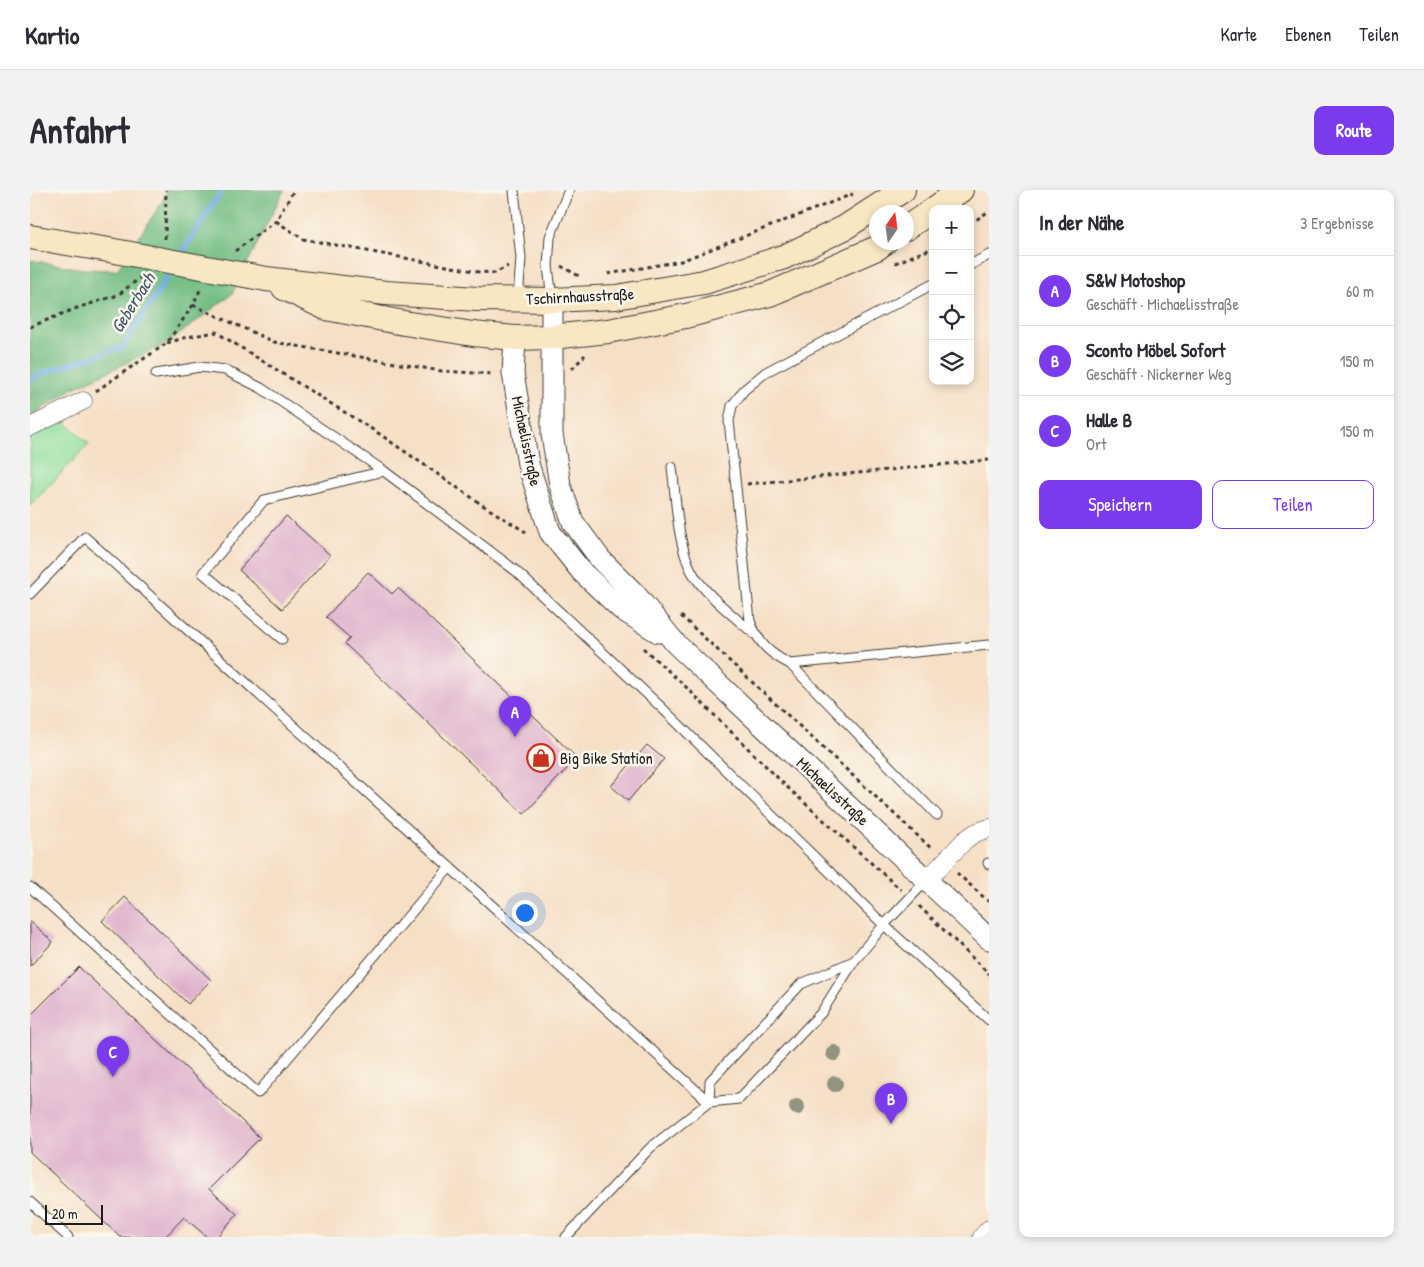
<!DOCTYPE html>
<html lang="de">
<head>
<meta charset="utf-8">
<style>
	body { margin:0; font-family:"Patrick Hand",sans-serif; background:#f2f2f3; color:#2b2b33 }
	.controls { position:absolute; right:15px; top:15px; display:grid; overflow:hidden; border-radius:10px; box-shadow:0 2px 8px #0003 }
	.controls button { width:45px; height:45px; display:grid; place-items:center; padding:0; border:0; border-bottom:1px solid #e1e1e2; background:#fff; color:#2b2b33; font:25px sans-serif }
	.compass { position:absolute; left:839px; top:15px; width:45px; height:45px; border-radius:50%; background:#fff; box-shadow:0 2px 8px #0003; rotate:13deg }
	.scale { position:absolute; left:15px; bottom:12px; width:58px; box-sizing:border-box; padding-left:5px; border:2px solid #1c1c1c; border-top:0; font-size:14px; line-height:18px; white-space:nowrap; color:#1c1c1c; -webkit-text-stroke:4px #fbf7ec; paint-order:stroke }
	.you { position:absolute; left:494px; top:722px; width:18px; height:18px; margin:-12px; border:4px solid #fff; border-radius:50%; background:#1a73e8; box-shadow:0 0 0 8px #1a73e833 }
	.badge { display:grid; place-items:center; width:32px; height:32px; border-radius:50%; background:#7c3aed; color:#fff; font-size:16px; font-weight:700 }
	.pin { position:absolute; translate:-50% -41px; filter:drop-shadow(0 1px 2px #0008) }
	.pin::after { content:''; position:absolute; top:26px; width:18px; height:15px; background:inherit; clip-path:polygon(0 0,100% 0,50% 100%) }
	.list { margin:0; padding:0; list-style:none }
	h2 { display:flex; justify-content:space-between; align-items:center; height:65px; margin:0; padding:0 20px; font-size:21px }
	h2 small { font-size:16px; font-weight:400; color:#7c7c81 }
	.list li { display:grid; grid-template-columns:32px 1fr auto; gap:15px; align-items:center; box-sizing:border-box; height:70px; padding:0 20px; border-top:1px solid #e1e1e2 }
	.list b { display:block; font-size:19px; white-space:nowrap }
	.list p { margin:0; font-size:16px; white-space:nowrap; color:#7c7c81 }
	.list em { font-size:16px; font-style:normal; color:#7c7c81 }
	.actions { display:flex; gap:10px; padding:15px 20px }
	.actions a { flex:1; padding:11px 0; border:1px solid #7c3aed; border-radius:10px; text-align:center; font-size:18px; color:#7c3aed }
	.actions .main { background:#7c3aed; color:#fff }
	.icon { flex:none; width:28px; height:28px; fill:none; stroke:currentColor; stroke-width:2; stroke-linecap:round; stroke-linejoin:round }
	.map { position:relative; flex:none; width:959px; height:1047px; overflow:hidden; border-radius:10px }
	header { display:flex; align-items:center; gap:30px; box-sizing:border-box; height:70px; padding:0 25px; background:#fff; border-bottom:1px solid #e1e1e2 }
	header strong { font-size:24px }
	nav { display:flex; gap:28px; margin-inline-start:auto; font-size:18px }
	.intro { display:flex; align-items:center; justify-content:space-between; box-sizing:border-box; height:120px; padding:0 30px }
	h1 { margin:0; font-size:35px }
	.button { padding:12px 22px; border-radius:10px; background:#7c3aed; color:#fff; font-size:18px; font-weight:700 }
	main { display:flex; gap:30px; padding:0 30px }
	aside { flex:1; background:#fff; border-radius:10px; box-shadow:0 2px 8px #0003 }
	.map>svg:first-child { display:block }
</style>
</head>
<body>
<header>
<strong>Kartio</strong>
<nav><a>Karte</a><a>Ebenen</a><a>Teilen</a></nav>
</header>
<div class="intro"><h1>Anfahrt</h1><a class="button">Route</a></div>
<main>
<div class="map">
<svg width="959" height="1047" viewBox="0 0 959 1047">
	<rect width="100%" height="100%" fill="#fbf7ec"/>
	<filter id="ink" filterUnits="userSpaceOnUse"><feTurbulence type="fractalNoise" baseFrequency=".02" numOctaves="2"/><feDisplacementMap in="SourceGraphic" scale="10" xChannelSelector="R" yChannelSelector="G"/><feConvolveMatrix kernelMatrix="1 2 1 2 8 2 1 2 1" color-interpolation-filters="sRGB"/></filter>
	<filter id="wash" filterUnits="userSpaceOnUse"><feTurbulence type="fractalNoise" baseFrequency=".0096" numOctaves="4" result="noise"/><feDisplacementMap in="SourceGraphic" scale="20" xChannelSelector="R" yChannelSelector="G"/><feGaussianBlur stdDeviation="1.12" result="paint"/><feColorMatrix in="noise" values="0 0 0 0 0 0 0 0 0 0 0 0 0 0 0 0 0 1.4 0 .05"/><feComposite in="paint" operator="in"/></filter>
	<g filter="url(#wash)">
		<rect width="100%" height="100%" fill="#f5dfc5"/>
		<path fill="#90df9e" stroke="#567e5d" d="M 32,229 L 59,254 L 0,316 L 0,245 Z"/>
		<path fill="#74be85" stroke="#486d50" d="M 137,0 L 254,0 L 202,104 L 138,153 L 42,199 L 0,227 L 0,70 L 52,79 L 87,80 L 132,12 Z"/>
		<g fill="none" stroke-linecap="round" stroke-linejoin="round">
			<path stroke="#75ade5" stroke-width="5.5" d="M 150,66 L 192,0
				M 0,191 L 7,185 L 93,157 L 143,78"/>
		</g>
		<g id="blocks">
			<path fill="#deaecb" d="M 256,326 L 300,365 L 252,419 L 209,380 Z
				M 338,382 L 362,404 L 368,398 L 547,568 L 494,624 L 315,454 L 320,448 L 296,427 Z
				M 617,555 L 634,569 L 598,611 L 581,596 Z
				M 95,707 L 181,790 L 158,814 L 72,731 Z
				M 0,731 L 23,752 L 0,776 Z
				M 49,777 L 230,948 L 179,999 L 207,1024 L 187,1047 L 177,1047 L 154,1027 L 135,1047 L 90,1047 L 0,962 L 0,826 Z"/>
		</g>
	</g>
	<g filter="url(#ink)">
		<use href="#blocks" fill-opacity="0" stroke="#3d3935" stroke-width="1"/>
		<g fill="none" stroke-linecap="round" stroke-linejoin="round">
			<defs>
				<path id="service" d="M 484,0 L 491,68 L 488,109
					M 940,75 L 959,65
					M 903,94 L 736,182 L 714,200 L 702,216 L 699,231 L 720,431 C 728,453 740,464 760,474 L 907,625
					M 522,110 L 518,76 L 520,47 L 539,0
					M 126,184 L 170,177 L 195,180 L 231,198 L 354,281 L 486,381 L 633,519 L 854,735 L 959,830
					M 642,277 C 646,308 647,352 661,380 C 672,402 705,427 724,444
					M 0,404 L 55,347 L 679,912
					M 252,449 L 173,383 L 234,310 L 354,281
					M 760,474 L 959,455
					M 958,673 L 959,674
					M 0,697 L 228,903 L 420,677
					M 679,912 L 680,891 L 771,794 L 824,771
					M 0,1012 L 38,1047
					M 536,1047 L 620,958 L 679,912 L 709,909 L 791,823 L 824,771 L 854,735 L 897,690"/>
				<path id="minor" d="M 0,237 L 53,211
					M 897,690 L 935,650 L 945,643 L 959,638
					M 952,1047 L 959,1039"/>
				<path id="tertiary" d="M 522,110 L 522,244 L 530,295 L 543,332 L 571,370 L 605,404 L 646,454 L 959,749
					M 485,148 L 483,183 L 498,274 L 520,342 L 552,382 L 591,419 L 628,442"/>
				<path id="secondary" d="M 904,19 L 931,0
					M 876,38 L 903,20
					M 0,47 L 79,60
					M 215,85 L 236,89 L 356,103 L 447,109 L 522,110 L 586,107 L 674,92 L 754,67 L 814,38 L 873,0
					M 254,98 L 296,118 L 374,133 L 443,144 L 485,148 L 522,147 L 578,141 L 656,126 L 740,104 L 847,58 L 855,52"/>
			</defs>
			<use href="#service" stroke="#3d3935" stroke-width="11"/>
			<use href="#minor" stroke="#3d3935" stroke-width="19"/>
			<use href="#tertiary" stroke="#3d3935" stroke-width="23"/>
			<use href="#secondary" stroke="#3d3935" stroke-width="26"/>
			<path stroke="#3d3935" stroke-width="3" stroke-dasharray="4 4" stroke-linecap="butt" d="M 246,31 L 273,49 L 449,82 L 465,83 L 478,76
				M 940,34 L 959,21
				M 135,49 L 136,0
				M 205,61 L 246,31 L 264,0
				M 865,73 L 903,58
				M 531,76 L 549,86
				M 578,84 L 651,71 L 823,4
				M 163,115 L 244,152 L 411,181 L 464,184
				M 0,137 L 47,118 L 88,105 L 111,87
				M 137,153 L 157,147 L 186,142 L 348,243 L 454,316 L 499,344
				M 542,179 L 555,165
				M 66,201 L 137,153 L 163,115 L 171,98
				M 717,294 L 959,270
				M 651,426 L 903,660
				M 613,458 L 655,496 L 756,596 L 871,700
				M 927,683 L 959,712
				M 889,716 L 959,784"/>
			<use href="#service" stroke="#fff" stroke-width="9"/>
			<use href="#minor" stroke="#fff" stroke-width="18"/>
			<use href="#tertiary" stroke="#fff" stroke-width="21"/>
			<use href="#secondary" stroke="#f7e8c3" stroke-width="24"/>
			<defs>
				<path id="secondary-bridge" d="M 79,60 L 215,85"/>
			</defs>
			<use href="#secondary-bridge" stroke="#3d3935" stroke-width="26" stroke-linecap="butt"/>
			<use href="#secondary-bridge" stroke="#f7e8c3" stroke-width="24"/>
		</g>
		<g fill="#91947e">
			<circle cx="804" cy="863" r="8"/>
			<circle cx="805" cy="894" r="8"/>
			<circle cx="767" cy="917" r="8"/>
		</g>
	</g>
	<defs>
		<symbol id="shop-ring" viewBox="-11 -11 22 22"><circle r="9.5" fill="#fbf7ec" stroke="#c8321e" stroke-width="1.5"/><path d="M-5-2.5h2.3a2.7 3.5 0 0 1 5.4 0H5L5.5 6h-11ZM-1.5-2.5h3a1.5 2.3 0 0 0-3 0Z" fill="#c8321e"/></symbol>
	</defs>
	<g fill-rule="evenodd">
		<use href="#shop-ring" x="495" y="552" width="32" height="32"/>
	</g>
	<g text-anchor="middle" stroke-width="5" stroke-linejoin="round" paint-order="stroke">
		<g font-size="16" fill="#1c1c1c" stroke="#fbf7ec">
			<text transform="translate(550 106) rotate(-3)" y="6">Tschirnhausstraße</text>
			<text transform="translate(497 251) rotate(78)" y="6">Michaelisstraße</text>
			<text transform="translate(803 601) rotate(43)" y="6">Michaelisstraße</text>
		</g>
		<g font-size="16" fill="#1c1c1c" stroke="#fbf7ec" text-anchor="start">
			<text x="530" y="574">Big Bike Station</text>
		</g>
		<g font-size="18" font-style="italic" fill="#40566c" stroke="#fbf7ec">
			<text transform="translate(103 113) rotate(-58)" y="6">Geberbach</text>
		</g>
	</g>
</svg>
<div class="controls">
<button>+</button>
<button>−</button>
<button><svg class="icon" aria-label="locate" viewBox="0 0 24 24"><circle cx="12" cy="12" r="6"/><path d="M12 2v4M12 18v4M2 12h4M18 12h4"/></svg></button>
<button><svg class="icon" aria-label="layers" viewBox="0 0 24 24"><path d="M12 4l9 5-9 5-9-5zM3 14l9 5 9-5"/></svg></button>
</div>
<svg class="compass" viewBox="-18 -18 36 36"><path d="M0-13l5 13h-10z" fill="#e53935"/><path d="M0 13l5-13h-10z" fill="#7c7c81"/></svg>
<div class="scale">20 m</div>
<div class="you"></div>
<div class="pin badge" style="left:485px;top:547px">A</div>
<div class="pin badge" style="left:861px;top:934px">B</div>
<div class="pin badge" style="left:83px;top:887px">C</div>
</div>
<aside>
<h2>In der Nähe<small>3 Ergebnisse</small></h2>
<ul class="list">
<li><span class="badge">A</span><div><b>S&amp;W Motoshop</b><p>Geschäft · Michaelisstraße</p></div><em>60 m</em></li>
<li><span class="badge">B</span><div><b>Sconto Möbel Sofort</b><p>Geschäft · Nickerner Weg</p></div><em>150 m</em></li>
<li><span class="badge">C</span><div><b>Halle B</b><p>Ort</p></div><em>150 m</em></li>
</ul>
<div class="actions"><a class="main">Speichern</a><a>Teilen</a></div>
</aside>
</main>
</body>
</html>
